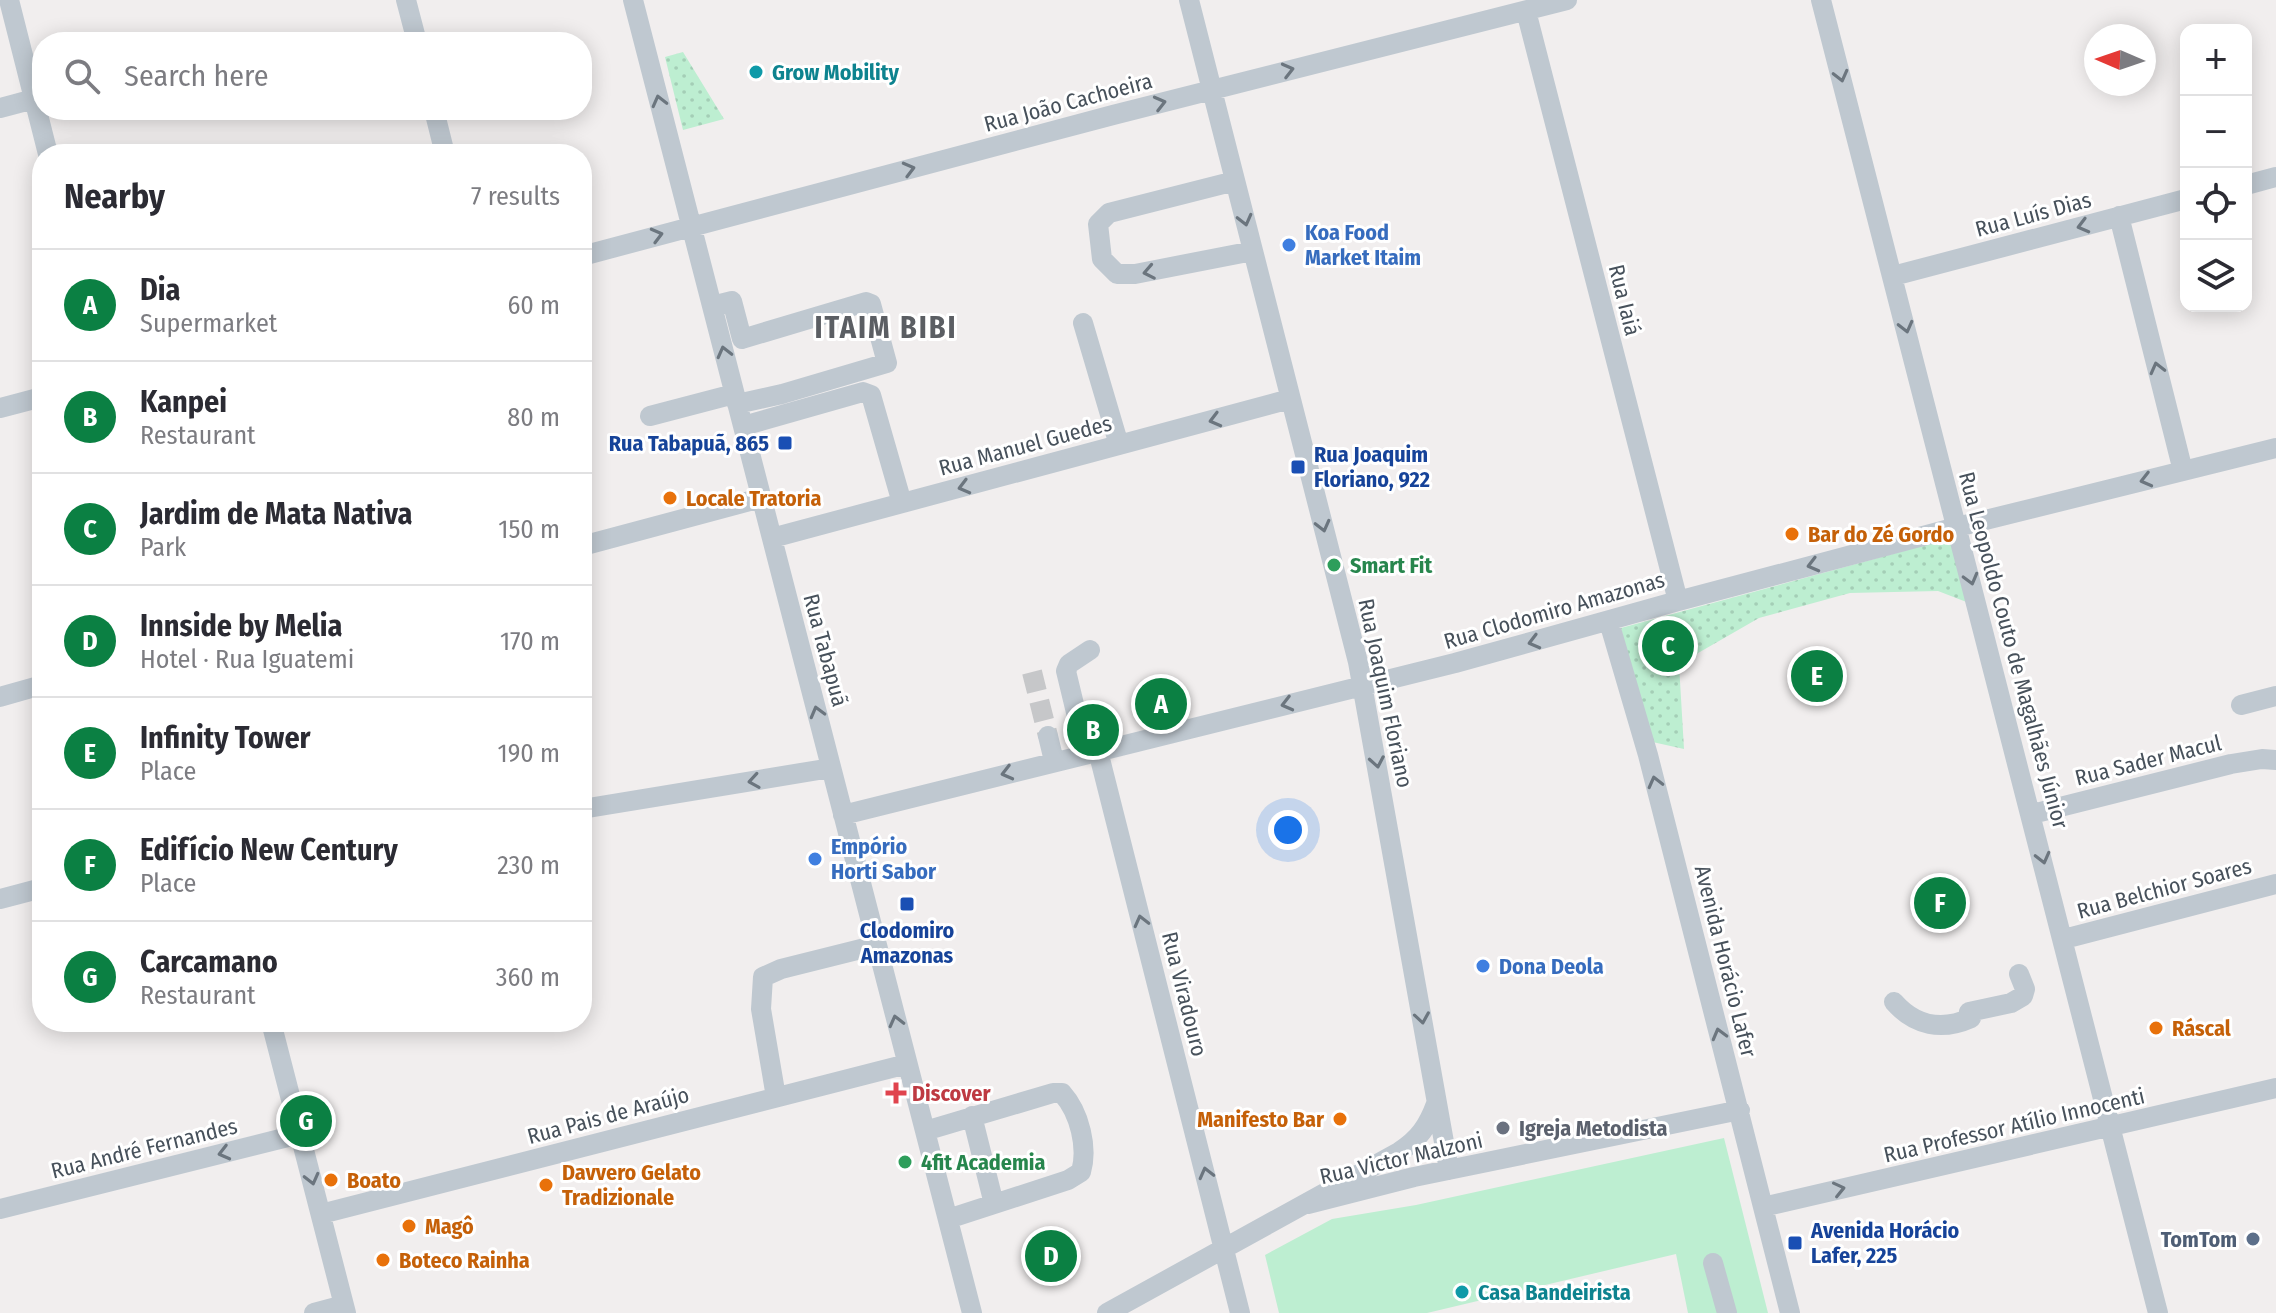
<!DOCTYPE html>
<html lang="en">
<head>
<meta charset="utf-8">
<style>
	body { margin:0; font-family:"Fira Sans Condensed",sans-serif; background:#f7f7f7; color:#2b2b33 }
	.controls { position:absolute; right:24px; top:24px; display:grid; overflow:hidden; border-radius:16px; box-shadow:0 4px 20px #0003 }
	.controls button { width:72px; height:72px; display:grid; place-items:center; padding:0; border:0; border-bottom:2px solid #e1e1e2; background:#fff; color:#2b2b33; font:40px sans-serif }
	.compass { position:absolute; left:2084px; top:24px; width:72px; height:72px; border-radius:50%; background:#fff; box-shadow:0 4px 20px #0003; rotate:272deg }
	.you { position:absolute; left:1288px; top:830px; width:28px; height:28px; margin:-20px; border:6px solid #fff; border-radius:50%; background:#1a73e8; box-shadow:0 0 0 12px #1a73e833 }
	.badge { display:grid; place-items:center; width:52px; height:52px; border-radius:50%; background:#0b8043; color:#fff; font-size:26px; font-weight:700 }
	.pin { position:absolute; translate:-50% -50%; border:4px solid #fff; box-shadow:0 2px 8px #0006 }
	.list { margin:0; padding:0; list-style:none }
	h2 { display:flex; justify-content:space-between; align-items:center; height:104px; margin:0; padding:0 32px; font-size:34px }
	h2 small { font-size:26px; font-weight:400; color:#7c7c81 }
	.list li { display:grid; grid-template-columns:52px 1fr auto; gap:24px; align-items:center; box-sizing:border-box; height:112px; padding:0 32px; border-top:2px solid #e1e1e2 }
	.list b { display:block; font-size:30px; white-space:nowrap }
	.list p { margin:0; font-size:26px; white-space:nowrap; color:#7c7c81 }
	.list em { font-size:26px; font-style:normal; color:#7c7c81 }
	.icon { flex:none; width:44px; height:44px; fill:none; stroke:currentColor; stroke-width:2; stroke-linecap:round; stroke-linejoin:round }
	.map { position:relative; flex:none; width:2276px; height:1313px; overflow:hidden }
	.search { position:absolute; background:#fff; box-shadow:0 4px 20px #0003; left:32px; top:32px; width:560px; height:88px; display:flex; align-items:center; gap:20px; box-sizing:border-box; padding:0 28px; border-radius:32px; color:#7c7c81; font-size:30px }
	.panel { position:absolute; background:#fff; box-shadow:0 4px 20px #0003; left:32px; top:144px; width:560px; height:888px; border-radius:32px }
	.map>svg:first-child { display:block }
</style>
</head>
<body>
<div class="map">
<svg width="2276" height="1313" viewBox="0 0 2276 1313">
	<defs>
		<pattern id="garden-dots" width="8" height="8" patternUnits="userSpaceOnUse" patternTransform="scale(2)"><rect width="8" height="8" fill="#bdeed1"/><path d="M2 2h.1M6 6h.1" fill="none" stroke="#a4ceb6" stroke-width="1.8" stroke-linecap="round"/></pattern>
	</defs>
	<rect width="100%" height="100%" fill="#f1eeee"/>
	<path fill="#bdeed1" d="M 1724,1138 L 1768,1313 L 1688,1313 L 1676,1254 L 1427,1313 L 1279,1313 L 1265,1255 L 1332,1219 L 1416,1205 Z"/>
	<path fill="url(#garden-dots)" d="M 683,52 L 724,119 L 683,130 L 665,57 Z
		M 1951,538 L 1969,603 L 1938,591 L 1850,593 L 1759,618 L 1679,664 L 1684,749 L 1648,741 L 1621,628 Z"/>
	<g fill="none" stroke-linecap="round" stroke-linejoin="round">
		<path stroke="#c6c7c9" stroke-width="20" stroke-dasharray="20 10" stroke-linecap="butt" d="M 1032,672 L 1048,736"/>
		<path stroke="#bfc8d0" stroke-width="20" d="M 9,0 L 48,154
			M 406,0 L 417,42
			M 633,0 L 972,1313
			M 1189,0 L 1358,662 L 1449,1170
			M 1821,0 L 2158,1313
			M 1526,11 L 1678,601
			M 0,108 L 34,99
			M 434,110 L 445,154
			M 1235,181 L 1109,213 L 1098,224 L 1102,259 L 1117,274 L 1135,274 L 1253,251
			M 2246,185 L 2276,177
			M 2119,216 L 2183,471
			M 582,256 L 1113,115 L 1567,0
			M 1893,276 L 2186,199
			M 712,306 L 732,301 L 742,339 L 866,302 L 871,304 L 887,363 L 782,394 L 737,404
			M 1083,323 L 1119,445
			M 0,408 L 42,397
			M 650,416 L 734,394
			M 743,426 L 863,392 L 871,395 L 902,503
			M 772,538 L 1290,399
			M 582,546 L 761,498
			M 1609,622 L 1648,755 L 1790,1313
			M 0,697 L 42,685
			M 2241,705 L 2276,696
			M 1048,736 L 1054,761
			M 1098,751 L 1240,1313
			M 1086,754 L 1066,671 L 1069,664 L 1090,650
			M 582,809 L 831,768
			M 2032,814 L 2231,764 L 2262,759 L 2276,760
			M 843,815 L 1455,663 L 1678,601 L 1957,527 L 2276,448
			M 0,899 L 42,888
			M 2064,939 L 2276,884
			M 1894,1002 C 1915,1026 1942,1031 1971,1018 L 1969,1012 L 2011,1003 L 2023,996 L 2025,989 L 2019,974
			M 271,1022 L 346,1313
			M 776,1097 L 761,1009 L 763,977 L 781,969 L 877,945
			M 972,1116 L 994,1204
			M 925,1131 L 1053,1093 L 1062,1093 C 1080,1113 1088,1148 1081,1172 L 1068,1180 L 948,1219
			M 1308,1204 L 1414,1177 L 1740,1110
			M 1763,1207 L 2276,1088
			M 0,1209 L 300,1134
			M 321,1214 L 907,1064
			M 1713,1263 L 1727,1313
			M 314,1313 L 344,1305
			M 1107,1313 L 1399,1152 C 1419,1139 1428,1126 1436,1104"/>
	</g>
	<defs><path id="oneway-chevron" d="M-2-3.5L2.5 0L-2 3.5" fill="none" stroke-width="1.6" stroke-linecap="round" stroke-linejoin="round" transform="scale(2)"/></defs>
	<g stroke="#6b757e">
		<use href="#oneway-chevron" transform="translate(1288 70) rotate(-14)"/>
		<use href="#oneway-chevron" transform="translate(1841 76) rotate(76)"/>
		<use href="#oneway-chevron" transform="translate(659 101) rotate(-104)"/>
		<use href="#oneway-chevron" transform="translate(1160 103) rotate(-14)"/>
		<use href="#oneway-chevron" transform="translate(909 169) rotate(-15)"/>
		<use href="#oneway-chevron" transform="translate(1245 220) rotate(76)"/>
		<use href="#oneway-chevron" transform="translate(2083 226) rotate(165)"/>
		<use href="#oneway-chevron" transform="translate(657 235) rotate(-15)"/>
		<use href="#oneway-chevron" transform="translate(1149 272) rotate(169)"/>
		<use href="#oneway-chevron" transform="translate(1906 327) rotate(76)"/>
		<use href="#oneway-chevron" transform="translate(724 352) rotate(-104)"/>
		<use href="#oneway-chevron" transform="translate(2157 368) rotate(-104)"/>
		<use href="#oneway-chevron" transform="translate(1215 420) rotate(165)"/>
		<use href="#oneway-chevron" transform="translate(2146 480) rotate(166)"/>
		<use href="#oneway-chevron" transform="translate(964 487) rotate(165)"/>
		<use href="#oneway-chevron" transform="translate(1323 526) rotate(76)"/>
		<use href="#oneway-chevron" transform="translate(1813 565) rotate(165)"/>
		<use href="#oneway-chevron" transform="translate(1971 579) rotate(75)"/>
		<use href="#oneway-chevron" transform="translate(1534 642) rotate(165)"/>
		<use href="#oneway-chevron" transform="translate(1287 704) rotate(166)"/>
		<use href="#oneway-chevron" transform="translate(817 712) rotate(-105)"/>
		<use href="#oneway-chevron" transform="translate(1377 762) rotate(80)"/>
		<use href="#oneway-chevron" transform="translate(1007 773) rotate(166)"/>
		<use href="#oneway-chevron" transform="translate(754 781) rotate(171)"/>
		<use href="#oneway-chevron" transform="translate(1655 782) rotate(-104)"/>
		<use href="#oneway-chevron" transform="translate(2043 858) rotate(76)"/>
		<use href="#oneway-chevron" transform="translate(1141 921) rotate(-104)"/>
		<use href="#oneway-chevron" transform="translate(1422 1018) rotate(81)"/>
		<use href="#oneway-chevron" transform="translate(896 1021) rotate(-104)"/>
		<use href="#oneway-chevron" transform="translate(1719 1034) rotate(-105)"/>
		<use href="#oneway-chevron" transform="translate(224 1153) rotate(166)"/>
		<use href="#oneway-chevron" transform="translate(1206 1173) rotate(-104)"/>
		<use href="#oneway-chevron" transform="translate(312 1179) rotate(76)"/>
		<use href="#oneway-chevron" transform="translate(1839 1189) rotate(-13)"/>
	</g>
	<g fill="#0f9aa8" stroke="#fff" stroke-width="3">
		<circle cx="756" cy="72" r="8"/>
		<circle cx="1462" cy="1292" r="8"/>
	</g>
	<g fill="#3f7fe0" stroke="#fff" stroke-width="3">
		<circle cx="1289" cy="245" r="8"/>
		<circle cx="815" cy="859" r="8"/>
		<circle cx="1483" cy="966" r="8"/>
	</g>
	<g fill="#1a4fb4" stroke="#fff" stroke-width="3">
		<rect x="777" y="435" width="16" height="16" rx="4"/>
		<rect x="1290" y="459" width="16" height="16" rx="4"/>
		<rect x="899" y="896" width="16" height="16" rx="4"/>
		<rect x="1787" y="1235" width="16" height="16" rx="4"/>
	</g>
	<g fill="#e8710a" stroke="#fff" stroke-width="3">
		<circle cx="670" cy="498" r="8"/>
		<circle cx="1792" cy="534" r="8"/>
		<circle cx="2156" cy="1028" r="8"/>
		<circle cx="1340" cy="1119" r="8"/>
		<circle cx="331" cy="1180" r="8"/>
		<circle cx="546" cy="1185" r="8"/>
		<circle cx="409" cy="1226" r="8"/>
		<circle cx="383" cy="1260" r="8"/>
	</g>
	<g fill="#2e9e5b" stroke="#fff" stroke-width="3">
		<circle cx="1334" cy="565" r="8"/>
		<circle cx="905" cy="1162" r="8"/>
	</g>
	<path fill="#e0444e" stroke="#fff" stroke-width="3" d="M892 1081h8v8h8v8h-8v8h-8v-8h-8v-8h8z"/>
	<circle fill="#6b7280" stroke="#fff" stroke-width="3" cx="1503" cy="1128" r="8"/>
	<circle fill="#5c6f8a" stroke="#fff" stroke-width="3" cx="2253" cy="1239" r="8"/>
	<g text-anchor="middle" stroke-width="6" stroke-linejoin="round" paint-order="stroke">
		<g font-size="22" font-weight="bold" fill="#0d838f" stroke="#fff" text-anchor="start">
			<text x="772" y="80">Grow Mobility</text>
			<text x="1478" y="1300">Casa Bandeirista</text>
		</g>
		<g font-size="22" fill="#47515b" stroke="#fff">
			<text transform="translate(1068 102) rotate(-15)" y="8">Rua João Cachoeira</text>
			<text transform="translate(2033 214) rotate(-15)" y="8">Rua Luís Dias</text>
			<text transform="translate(1625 300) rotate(76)" y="8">Rua Iaiá</text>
			<text transform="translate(1025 445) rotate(-15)" y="8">Rua Manuel Guedes</text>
			<text transform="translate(1554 610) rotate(-16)" y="8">Rua Clodomiro Amazonas</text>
			<text transform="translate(826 650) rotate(75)" y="8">Rua Tabapuã</text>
			<text transform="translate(2014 650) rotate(75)" y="8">Rua Leopoldo Couto de Magalhães Júnior</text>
			<text transform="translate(1386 693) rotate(78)" y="8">Rua Joaquim Floriano</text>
			<text transform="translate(2148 760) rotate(-14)" y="8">Rua Sader Macul</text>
			<text transform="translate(2164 888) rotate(-15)" y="8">Rua Belchior Soares</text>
			<text transform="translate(1726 961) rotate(76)" y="8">Avenida Horácio Lafer</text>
			<text transform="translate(1185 994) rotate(76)" y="8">Rua Viradouro</text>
			<text transform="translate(608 1115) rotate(-15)" y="8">Rua Pais de Araújo</text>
			<text transform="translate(2014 1125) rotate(-13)" y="8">Rua Professor Atílio Innocenti</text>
			<text transform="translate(144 1148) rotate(-14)" y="8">Rua André Fernandes</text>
			<text transform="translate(1401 1158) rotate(-13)" y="8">Rua Victor Malzoni</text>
		</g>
		<g font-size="22" font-weight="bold" fill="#366cbe" stroke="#fff" text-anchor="start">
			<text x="1305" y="240">Koa Food<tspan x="1305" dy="25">Market Itaim</tspan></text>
			<text x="831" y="854">Empório<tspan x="831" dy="25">Horti Sabor</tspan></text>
			<text x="1499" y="974">Dona Deola</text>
		</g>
		<g font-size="22" font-weight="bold" fill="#164399" stroke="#fff" text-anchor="start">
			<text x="769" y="451" text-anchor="end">Rua Tabapuã, 865</text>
			<text x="1314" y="462">Rua Joaquim<tspan x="1314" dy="25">Floriano, 922</tspan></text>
			<text x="907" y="938" text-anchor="middle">Clodomiro<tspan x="907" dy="25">Amazonas</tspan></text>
			<text x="1811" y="1238">Avenida Horácio<tspan x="1811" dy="25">Lafer, 225</tspan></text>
		</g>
		<g font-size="22" font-weight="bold" fill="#c56008" stroke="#fff" text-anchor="start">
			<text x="686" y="506">Locale Tratoria</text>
			<text x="1808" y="542">Bar do Zé Gordo</text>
			<text x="2172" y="1036">Ráscal</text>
			<text x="1324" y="1127" text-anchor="end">Manifesto Bar</text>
			<text x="562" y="1180">Davvero Gelato<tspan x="562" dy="25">Tradizionale</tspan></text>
			<text x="347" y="1188">Boato</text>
			<text x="425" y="1234">Magô</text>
			<text x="399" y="1268">Boteco Rainha</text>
		</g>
		<g font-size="22" font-weight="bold" fill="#27864d" stroke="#fff" text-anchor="start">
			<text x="1350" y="573">Smart Fit</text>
			<text x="921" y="1170">4fit Academia</text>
		</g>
		<g font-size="22" font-weight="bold" fill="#be3a42" stroke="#fff" text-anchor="start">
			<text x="912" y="1101">Discover</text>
		</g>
		<g font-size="22" font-weight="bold" fill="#5b616d" stroke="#fff" text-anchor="start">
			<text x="1519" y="1136">Igreja Metodista</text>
		</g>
		<g font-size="22" font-weight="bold" fill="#4e5e75" stroke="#fff" text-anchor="end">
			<text x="2237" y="1247">TomTom</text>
		</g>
		<g font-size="30" font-weight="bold" letter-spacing="2" fill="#5b5e63" stroke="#fff">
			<text x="886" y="338">ITAIM BIBI</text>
		</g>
	</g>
</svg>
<div class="controls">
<button>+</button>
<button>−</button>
<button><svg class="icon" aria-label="locate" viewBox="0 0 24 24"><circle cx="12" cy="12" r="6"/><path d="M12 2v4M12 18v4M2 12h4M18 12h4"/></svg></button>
<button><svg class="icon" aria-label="layers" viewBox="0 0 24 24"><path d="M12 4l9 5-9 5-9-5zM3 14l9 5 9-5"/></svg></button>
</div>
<svg class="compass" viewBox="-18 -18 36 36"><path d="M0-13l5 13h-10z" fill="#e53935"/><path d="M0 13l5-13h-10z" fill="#7c7c81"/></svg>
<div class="you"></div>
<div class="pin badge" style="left:1161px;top:704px">A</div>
<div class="pin badge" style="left:1093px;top:730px">B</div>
<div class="pin badge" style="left:1668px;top:646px">C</div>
<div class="pin badge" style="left:1051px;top:1256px">D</div>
<div class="pin badge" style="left:1817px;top:676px">E</div>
<div class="pin badge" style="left:1940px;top:903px">F</div>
<div class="pin badge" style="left:306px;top:1121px">G</div>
<div class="search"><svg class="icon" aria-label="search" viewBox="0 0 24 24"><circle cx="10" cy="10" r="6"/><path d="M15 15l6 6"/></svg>Search here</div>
<section class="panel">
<h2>Nearby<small>7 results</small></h2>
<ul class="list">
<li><span class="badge">A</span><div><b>Dia</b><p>Supermarket</p></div><em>60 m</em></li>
<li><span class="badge">B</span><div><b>Kanpei</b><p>Restaurant</p></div><em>80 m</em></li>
<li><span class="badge">C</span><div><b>Jardim de Mata Nativa</b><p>Park</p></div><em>150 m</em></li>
<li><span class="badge">D</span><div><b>Innside by Melia</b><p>Hotel · Rua Iguatemi</p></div><em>170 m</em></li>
<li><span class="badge">E</span><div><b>Infinity Tower</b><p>Place</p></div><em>190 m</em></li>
<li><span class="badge">F</span><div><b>Edifício New Century</b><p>Place</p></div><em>230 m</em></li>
<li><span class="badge">G</span><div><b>Carcamano</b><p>Restaurant</p></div><em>360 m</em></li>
</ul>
</section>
</div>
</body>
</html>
